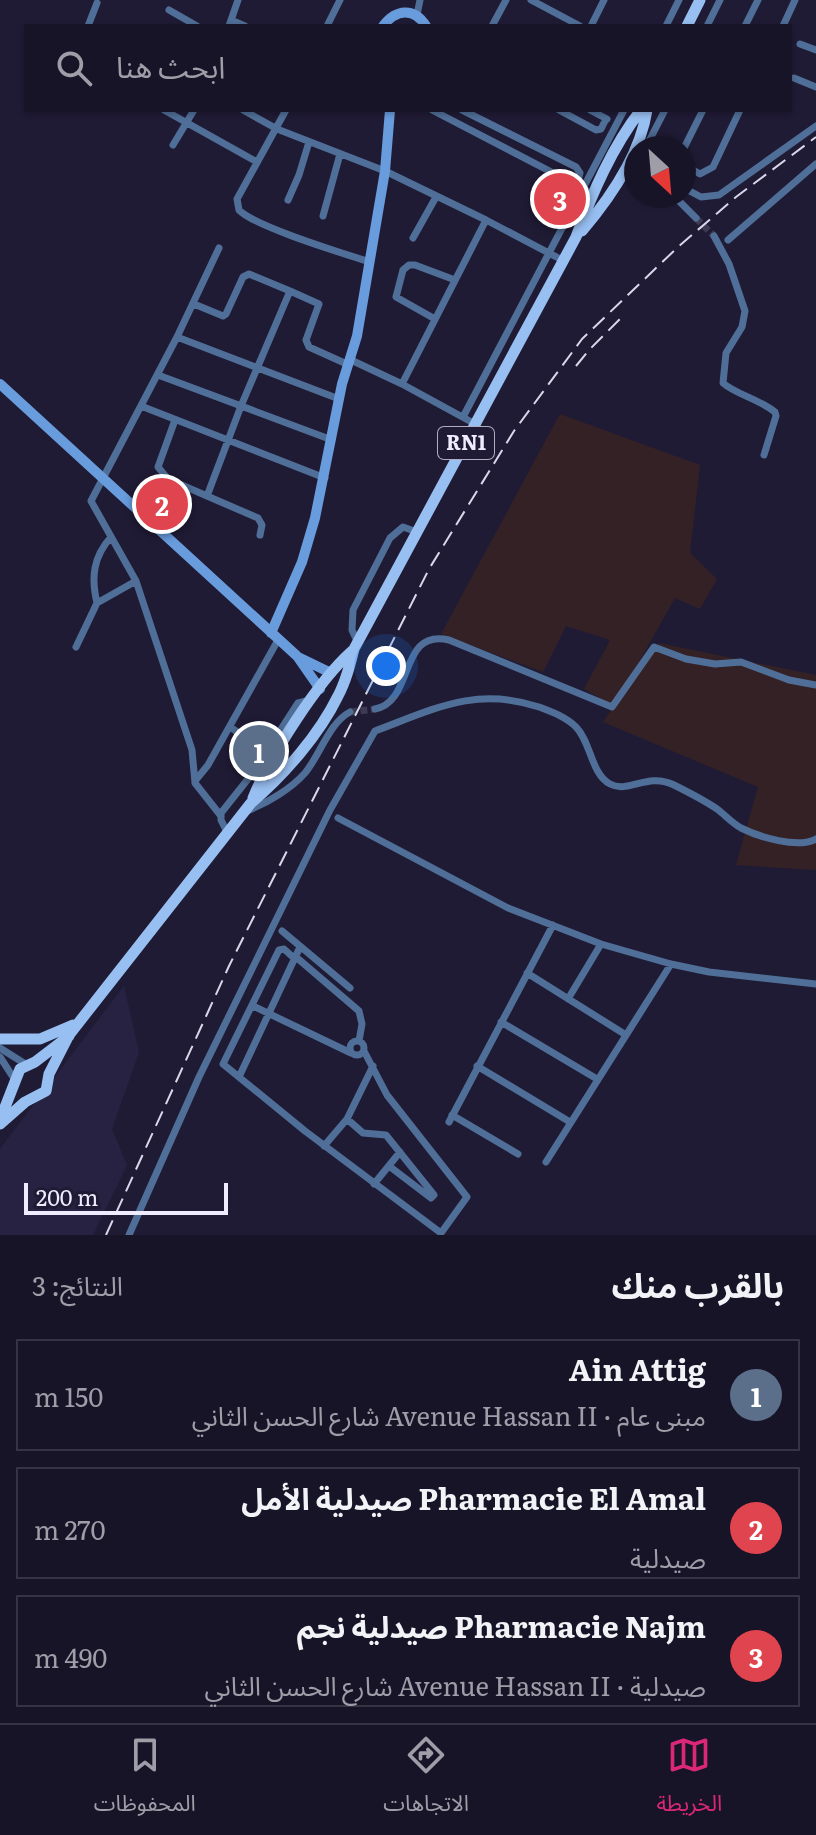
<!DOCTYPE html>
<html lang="ar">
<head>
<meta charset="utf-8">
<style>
	body { margin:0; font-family:Literata,"Noto Sans Arabic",serif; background:#252134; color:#f1f3f6; direction:rtl }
	.compass { position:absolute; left:624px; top:136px; width:72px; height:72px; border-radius:50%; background:#181428; box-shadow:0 2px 6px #0004; rotate:154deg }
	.scale { position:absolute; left:24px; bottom:20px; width:204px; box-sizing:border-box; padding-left:8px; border:4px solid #eeecfe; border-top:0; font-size:22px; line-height:28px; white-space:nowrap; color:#eeecfe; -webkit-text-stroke:6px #201b35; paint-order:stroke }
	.you { position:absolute; left:386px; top:666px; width:28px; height:28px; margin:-20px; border:6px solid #fff; border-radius:50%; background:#1a73e8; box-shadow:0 0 0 12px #1a73e833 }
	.badge { display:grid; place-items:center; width:52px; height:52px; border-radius:50%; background:#db2777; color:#fff; font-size:26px; font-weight:700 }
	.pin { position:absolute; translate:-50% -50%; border:4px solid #fff; box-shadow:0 2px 8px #0006 }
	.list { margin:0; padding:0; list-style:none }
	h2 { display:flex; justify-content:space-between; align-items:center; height:104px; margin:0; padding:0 32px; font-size:34px }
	h2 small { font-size:26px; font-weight:400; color:#9f9ea8 }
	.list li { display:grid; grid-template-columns:52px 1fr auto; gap:24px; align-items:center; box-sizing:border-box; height:112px; margin:0 16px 16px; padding:0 16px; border:2px solid #363345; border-radius:0px }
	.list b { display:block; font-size:30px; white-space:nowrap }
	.list p { margin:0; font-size:26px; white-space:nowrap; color:#9f9ea8 }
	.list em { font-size:26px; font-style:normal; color:#9f9ea8 }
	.icon { flex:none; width:44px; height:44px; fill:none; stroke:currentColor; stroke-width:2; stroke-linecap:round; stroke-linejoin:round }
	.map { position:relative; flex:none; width:816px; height:1235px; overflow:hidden; direction:ltr }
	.search { position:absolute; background:#181428; box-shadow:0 2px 6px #0004; left:24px; right:24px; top:24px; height:88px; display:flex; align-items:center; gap:20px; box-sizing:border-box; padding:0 28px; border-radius:0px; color:#9f9ea8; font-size:30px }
	.sheet { height:488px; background:#181428 }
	nav { display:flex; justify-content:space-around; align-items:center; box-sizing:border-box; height:112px; border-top:2px solid #363345; background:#181428; font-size:22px; color:#9f9ea8 }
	nav a { display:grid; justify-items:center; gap:4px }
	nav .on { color:#db2777 }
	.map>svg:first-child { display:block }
</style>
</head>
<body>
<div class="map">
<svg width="816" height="1235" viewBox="0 0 816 1235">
	<rect width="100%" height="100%" fill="#201b35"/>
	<path fill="#272242" d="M 124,986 L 139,1052 L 112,1129 L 127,1165 L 93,1235 L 0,1235 L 0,1149 Z"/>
	<path fill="#342125" d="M 560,414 L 700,465 L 690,553 L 717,579 L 700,609 L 675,598 L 617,701 L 659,643 L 816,675 L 816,870 L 736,865 L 758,787 L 603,722 L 614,706 L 584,689 L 610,640 L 566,626 L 543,672 L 441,634 Z"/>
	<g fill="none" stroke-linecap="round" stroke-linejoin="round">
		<path stroke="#3f3a53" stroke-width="7" stroke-dasharray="7 3.5" stroke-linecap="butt" d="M 696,218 L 714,236
			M 350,712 L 375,709"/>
		<path stroke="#506f98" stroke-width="7" d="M 531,0 L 580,26
			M 169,10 L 197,26
			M 417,15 L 420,0
			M 231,20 L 245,26
			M 88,26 L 97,3
			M 229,26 L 238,0
			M 327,26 L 340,0
			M 492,26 L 506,0
			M 591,26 L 604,0
			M 666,26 L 679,0
			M 707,26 L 720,0
			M 745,26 L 758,0
			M 783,26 L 795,0
			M 800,44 L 816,50
			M 794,78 L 816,87
			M 164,110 L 257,162
			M 243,110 L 277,129 L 385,171 L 486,220 L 564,261
			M 286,110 L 237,199 L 239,210 C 255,227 345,254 370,262
			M 432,110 L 586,190
			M 462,110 L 576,167 L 580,173 L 577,185
			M 559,110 L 596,130 L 601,129 L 606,119
			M 590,110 L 607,119
			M 173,145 L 194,110
			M 653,148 L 647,145 L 665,110
			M 684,148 L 703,110
			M 684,165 L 700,174 L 713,167 L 740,110
			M 684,188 L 701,197 L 719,195 L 816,126
			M 674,196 L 696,218
			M 288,200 L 299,175 L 309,142
			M 323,216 L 340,154
			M 714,236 L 729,264 L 745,311 L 742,327 L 726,353 L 723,383 C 735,394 759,399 775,412 L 776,416 L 764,455
			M 413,238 L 436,197
			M 728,240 L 816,164
			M 219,248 L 177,337 L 91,501 L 136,581 L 192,750 L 195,783 L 221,816
			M 194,304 L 223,316 L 226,314 L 243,277 L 249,274 L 290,291
			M 435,319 L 396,297 L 403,270 L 409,265 L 415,265 L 455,280
			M 177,337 L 339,399
			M 351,360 L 402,384 L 477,425
			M 158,375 L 332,440
			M 402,384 L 486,220
			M 141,406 L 325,478
			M 463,417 L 624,110
			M 175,420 L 158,467 L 168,479 L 207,496
			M 260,535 L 262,525 L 258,518 L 207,496 L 241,406 L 290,291 L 319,304 L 306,340 L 309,347 L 349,365
			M 97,603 C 91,578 93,557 111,537
			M 358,643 L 352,630 L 353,610 L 390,538 L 403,527 L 417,532
			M 76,647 L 97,603 L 136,581
			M 375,709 C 415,702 398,628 449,640 L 612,707 L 654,647 L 686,659 L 715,664 L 741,662 L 789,680 L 816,685
			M 230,727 L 265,751
			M 195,781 L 208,765 L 278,640
			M 247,811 C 267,803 291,789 305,773 C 320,755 329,723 350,712
			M 338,818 L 508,908 L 601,944 L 671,964 L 709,972 L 816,984
			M 228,834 L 221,820 L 221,813 L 252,774 L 298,703 L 310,700
			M 282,931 L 350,988
			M 296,957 L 359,1011 L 362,1024 L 359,1041
			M 295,959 L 284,949 L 279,950 L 223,1064 L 305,1131 L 441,1233 L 467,1197 L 387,1095 L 364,1051
			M 527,973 L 626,1035
			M 568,999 L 601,944
			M 253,1006 L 351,1053
			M 501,1022 L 597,1079
			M350 1048a7 7 0 1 1 14 0a7 7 0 1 1-14 0Z
			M 0,1048 L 27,1065
			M 0,1057 L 15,1080
			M 477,1066 L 570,1122
			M 239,1077 L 300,947
			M 452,1115 L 518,1154
			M 347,1119 L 363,1133 L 386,1135 L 434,1195 L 431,1198 L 389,1166
			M 449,1122 L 553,925
			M 324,1146 L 347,1119 L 373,1066
			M 546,1162 L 671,964
			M 374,1184 L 400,1152
			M 129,1235 L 199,1077 L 330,810 L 375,731 C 434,709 476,686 539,707 C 552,712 566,717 576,727 C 591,742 591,774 610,784 C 629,794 647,772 674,785 C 688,792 704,800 717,809 C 725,815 732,823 741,828 C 759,837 798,849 816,839"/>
		<path stroke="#699cdd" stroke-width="10" d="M 383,26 C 396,9 414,7 426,26
			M 0,384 L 297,656 L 320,689
			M 271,633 L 302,562 L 315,518 L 342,384 L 357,336 L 385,171 L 390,110
			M 298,657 L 331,673"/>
		<path stroke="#98bff1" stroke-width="11" d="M 687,26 L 700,0
			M 582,231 C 611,197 640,155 647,110
			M 253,798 C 271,755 317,682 352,651
			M 0,1039 L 40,1039 L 73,1025
			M 0,1120 L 20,1069 L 35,1062 L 69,1036
			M 0,1124 L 25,1102 L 46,1091 L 49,1074 L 69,1035 L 251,803 C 284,775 319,735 338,696 C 346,681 350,665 354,649 L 576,237 C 592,194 612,147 641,110"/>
		<path stroke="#d9d7e9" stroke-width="2" stroke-dasharray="16 8" stroke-linecap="butt" d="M 576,366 L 589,350 L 622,317
			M 106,1235 L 229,966 L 429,569 L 514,431 L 582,339 L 678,247 L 736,197 L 816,137"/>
	</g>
	<g text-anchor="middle" stroke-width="8" stroke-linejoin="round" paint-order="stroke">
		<rect fill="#201b35" stroke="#b0adc2" stroke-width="2" x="438" y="427" width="56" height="32" rx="6"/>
		<g font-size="20" font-weight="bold" fill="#eeecfe">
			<text x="466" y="450">RN1</text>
		</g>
	</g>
</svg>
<svg class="compass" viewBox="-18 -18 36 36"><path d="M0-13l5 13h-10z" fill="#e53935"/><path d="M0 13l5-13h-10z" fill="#9f9ea8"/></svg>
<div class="scale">200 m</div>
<div class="you"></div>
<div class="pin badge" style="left:259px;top:751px;background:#5c6f8a">1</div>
<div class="pin badge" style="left:162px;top:504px;background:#e0444e">2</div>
<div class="pin badge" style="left:560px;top:199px;background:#e0444e">3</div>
<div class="search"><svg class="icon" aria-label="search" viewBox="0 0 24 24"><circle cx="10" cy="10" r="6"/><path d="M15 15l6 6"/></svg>ابحث هنا</div>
</div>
<section class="sheet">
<h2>بالقرب منك<small>النتائج: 3</small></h2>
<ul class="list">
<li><span class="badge" style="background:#5c6f8a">1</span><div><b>Ain Attig</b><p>مبنى عام · Avenue Hassan II شارع الحسن الثاني</p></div><em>150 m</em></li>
<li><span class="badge" style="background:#e0444e">2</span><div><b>Pharmacie El Amal صيدلية الأمل</b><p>صيدلية</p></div><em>270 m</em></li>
<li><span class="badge" style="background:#e0444e">3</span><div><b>Pharmacie Najm صيدلية نجم</b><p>صيدلية · Avenue Hassan II شارع الحسن الثاني</p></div><em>490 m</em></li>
</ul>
</section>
<nav>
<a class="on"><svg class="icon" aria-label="map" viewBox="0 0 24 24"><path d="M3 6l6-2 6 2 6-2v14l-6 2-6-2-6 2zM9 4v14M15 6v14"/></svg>الخريطة</a>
<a><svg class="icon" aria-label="directions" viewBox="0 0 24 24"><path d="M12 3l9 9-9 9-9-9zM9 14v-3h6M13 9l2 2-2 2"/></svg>الاتجاهات</a>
<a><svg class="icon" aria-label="saved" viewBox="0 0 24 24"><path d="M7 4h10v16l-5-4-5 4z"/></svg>المحفوظات</a>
</nav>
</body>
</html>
